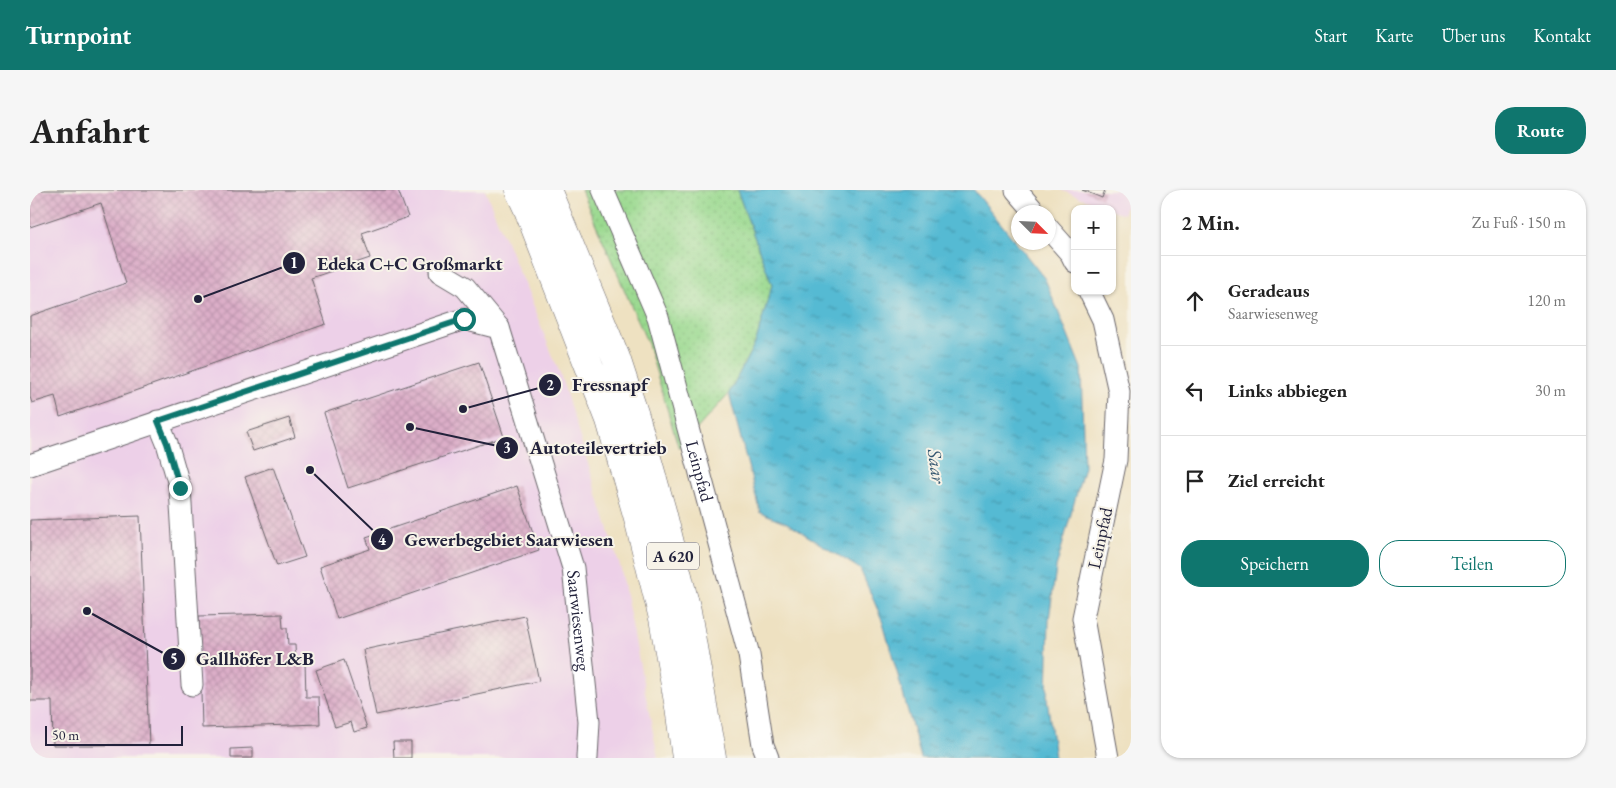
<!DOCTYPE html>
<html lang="de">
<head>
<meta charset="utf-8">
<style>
	body { margin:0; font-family:"EB Garamond",serif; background:#f6f6f6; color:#222 }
	.controls { position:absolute; right:15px; top:15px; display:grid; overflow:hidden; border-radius:10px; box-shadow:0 1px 4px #0004 }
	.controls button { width:45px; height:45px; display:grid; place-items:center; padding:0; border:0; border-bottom:1px solid #e0e0e0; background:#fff; color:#222; font:25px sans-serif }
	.compass { position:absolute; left:981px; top:15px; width:45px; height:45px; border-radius:50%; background:#fff; box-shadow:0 1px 4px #0004; rotate:114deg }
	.scale { position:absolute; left:15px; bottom:12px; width:138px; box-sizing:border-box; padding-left:5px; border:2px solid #22223b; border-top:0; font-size:14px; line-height:18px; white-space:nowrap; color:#22223b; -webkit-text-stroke:4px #f7f3e8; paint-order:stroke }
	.stop { position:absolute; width:15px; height:15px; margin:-11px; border:4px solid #0f766e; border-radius:50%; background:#fff }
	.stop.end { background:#0f766e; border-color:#fff; box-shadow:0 1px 5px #0008 }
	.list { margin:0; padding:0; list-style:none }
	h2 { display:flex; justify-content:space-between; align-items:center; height:65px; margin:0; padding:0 20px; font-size:21px }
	h2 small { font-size:16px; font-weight:400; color:#767676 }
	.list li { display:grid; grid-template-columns:32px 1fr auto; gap:15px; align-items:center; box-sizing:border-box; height:90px; padding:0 20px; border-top:1px solid #e0e0e0 }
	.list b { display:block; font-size:19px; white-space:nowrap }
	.list p { margin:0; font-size:16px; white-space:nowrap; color:#767676 }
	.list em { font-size:16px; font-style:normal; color:#767676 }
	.actions { display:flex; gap:10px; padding:15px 20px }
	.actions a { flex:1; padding:11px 0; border:1px solid #0f766e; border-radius:20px; text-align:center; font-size:18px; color:#0f766e }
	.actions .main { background:#0f766e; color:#fff }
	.icon { flex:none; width:28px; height:28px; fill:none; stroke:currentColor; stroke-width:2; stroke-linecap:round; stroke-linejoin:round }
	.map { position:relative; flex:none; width:1101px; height:568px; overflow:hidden; border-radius:20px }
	header { display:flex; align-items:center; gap:30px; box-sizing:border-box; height:70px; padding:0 25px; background:#0f766e; color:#fff }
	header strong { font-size:24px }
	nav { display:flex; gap:28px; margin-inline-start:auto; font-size:18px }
	.intro { display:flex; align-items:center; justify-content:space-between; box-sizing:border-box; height:120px; padding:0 30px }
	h1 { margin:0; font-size:35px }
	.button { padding:12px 22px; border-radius:20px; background:#0f766e; color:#fff; font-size:18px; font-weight:700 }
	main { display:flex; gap:30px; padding:0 30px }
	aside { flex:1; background:#fff; border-radius:20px; box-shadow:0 1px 4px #0004 }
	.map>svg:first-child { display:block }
</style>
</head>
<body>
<header>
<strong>Turnpoint</strong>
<nav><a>Start</a><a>Karte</a><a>Über uns</a><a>Kontakt</a></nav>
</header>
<div class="intro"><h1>Anfahrt</h1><a class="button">Route</a></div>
<main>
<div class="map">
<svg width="1101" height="568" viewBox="0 0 1101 568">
	<defs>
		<pattern id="grass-dots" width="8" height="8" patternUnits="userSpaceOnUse" patternTransform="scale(1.25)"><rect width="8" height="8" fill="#99d98e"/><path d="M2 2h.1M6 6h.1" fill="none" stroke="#84ba7b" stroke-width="1.8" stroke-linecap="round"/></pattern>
		<pattern id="water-ripples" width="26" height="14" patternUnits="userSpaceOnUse" patternTransform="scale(1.25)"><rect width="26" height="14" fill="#55bad3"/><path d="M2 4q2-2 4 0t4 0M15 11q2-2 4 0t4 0" fill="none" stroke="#4697ac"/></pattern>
		<pattern id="building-cross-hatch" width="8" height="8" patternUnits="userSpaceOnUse" patternTransform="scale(1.25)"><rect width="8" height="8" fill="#dcaec8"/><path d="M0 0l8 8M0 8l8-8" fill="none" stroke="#bc95ad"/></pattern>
	</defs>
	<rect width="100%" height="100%" fill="#f7f3e8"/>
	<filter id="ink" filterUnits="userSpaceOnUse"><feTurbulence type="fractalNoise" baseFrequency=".02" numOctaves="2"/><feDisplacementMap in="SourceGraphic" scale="10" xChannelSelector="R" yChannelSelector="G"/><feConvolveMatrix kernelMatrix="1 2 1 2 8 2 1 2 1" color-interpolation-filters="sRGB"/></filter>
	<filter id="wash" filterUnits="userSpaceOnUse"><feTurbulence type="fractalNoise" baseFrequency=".0096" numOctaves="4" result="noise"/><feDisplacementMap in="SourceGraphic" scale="20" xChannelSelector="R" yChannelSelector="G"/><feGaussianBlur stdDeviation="1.12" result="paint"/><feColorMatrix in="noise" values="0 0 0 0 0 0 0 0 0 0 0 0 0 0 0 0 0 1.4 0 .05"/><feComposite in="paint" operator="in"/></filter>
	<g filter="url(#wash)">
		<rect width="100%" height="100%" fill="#eee1c1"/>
		<path fill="#edd0e8" d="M 0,0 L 455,0 L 529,181 L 591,379 L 628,568 L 0,568 Z
			M 1031,0 L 1101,0 L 1101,3 L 1093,24 Z"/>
		<path fill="url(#grass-dots)" stroke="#5e7e64" d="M 551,0 L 707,0 L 742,95 L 726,151 L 699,203 L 649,259 L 618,154 Z"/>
		<path fill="url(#water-ripples)" stroke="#3c6e87" d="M 707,0 L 944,0 L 1015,89 L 1051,178 L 1054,277 L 1026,378 L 1019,429 L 1017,508 L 1025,568 L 891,568 L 853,432 L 830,379 L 757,333 L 730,322 L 699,203 L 726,151 L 742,95 Z"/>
		<g id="blocks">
			<path fill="url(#building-cross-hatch)" d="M 0,0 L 368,0 L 378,27 L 332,43 L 340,68 L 281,88 L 296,134 L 30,227 L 25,206 L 2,213 L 0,207 L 0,126 L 96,93 L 71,13 L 0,37 Z
				M 1052,0 L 1075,0 L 1072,8 Z
				M 449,172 L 474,247 L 318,298 L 294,223 Z
				M 259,228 L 265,247 L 223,261 L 216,242 Z
				M 243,277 L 275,367 L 247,376 L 215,287 Z
				M 487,296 L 509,360 L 307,429 L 290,376 L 340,359 L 336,347 Z
				M 110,326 L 119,555 L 23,555 L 22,511 L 0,511 L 0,330 Z
				M 252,424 L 253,438 L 257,438 L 258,455 L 265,455 L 266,473 L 275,472 L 276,507 L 289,507 L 290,534 L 172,538 L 169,426 Z
				M 495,426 L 509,491 L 346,525 L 333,460 Z
				M 314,470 L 337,538 L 324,542 L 321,532 L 305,537 L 286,480 Z
				M 363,552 L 381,552 L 381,568 L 364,568 Z
				M 223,558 L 223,568 L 201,568 L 201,559 Z"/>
		</g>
	</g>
	<g filter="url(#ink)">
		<use href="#blocks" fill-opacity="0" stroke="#69656a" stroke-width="1"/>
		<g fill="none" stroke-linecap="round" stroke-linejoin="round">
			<defs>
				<g id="minor">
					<path id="s1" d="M 573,0 L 628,127 L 719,465 L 733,555 L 738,568"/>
					<path d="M 986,0 L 1005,22"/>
					<path d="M 1018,38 L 1041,64 L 1045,72"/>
					<path d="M 410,82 L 435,97 L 469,138"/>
					<path d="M 1059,101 L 1073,130 L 1089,202 L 1086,270 L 1053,428 L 1078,568"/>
					<path d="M 128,231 L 137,253 L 150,298 L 162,495"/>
					<path id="s2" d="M 0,275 L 434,129 L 469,138 L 543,378 L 559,532 L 557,568"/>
				</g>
				<path id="highway" d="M 489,0 L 497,17 L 580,230 L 608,328 L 633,428 L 649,517 L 656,568
					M 517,0 L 586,168 L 605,226 L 632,321 L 657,422 L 682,568"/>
			</defs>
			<use href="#minor" stroke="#69656a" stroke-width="23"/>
			<use href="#highway" stroke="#69656a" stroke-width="29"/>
			<use href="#minor" stroke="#fff" stroke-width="21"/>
			<use href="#highway" stroke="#fff" stroke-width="28"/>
		</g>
	</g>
	<g fill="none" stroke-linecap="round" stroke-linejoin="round" filter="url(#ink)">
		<path stroke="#0f766e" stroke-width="6" d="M 150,298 L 137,253 L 128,231 L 434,129"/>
	</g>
	<g text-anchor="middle" stroke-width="4" stroke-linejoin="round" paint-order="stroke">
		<rect fill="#f7f3e8" stroke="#62616f" stroke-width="1" x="617" y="352.5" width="52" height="27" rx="4"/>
		<g font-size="16" font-weight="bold" fill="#22223b">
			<text x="643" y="372">A 620</text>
		</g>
		<g font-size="18" fill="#22223b" stroke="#f7f3e8">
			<text dy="6" stroke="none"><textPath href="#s1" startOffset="298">Leinpfad</textPath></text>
			<text transform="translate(1070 348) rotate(-78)" y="6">Leinpfad</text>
			<text dy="6" stroke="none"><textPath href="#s2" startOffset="798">Saarwiesenweg</textPath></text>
		</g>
		<g font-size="19" font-style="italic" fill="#345770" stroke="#f7f3e8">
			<text transform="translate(907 276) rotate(82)" y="7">Saar</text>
		</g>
	</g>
	<path fill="none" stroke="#22223b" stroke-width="2" d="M168 109L264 73M433 219L520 195M380 237L477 258M280 280L352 349M57 421L144 469"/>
	<g fill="#22223b" stroke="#f7f3e8" stroke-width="2">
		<circle cx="168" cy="109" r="5"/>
		<circle cx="433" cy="219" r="5"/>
		<circle cx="380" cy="237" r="5"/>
		<circle cx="280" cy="280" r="5"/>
		<circle cx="57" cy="421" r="5"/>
		<circle cx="264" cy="73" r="12"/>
		<circle cx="520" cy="195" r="12"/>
		<circle cx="477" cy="258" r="12"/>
		<circle cx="352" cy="349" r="12"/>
		<circle cx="144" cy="469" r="12"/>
	</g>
	<g font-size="15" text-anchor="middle" font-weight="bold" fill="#fff">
		<text x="264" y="78">1</text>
		<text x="520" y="200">2</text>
		<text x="477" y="263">3</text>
		<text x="352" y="355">4</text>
		<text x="144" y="474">5</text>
	</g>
	<g font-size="19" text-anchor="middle" font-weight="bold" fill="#22223b" stroke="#f7f3e8" stroke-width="4" stroke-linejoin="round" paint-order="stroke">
		<text x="380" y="80">Edeka C+C Großmarkt</text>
		<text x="580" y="201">Fressnapf</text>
		<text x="568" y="264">Autoteilevertrieb</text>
		<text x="479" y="356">Gewerbegebiet Saarwiesen</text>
		<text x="225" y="475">Gallhöfer L&amp;B</text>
	</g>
</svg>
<div class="controls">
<button>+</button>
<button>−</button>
</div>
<svg class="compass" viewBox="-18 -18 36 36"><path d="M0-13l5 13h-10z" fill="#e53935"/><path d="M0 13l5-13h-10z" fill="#767676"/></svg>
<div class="scale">50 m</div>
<div class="stop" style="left:434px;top:129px"></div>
<div class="stop end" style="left:150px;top:298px"></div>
</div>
<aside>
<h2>2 Min.<small>Zu Fuß · 150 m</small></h2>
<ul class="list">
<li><svg class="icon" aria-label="ahead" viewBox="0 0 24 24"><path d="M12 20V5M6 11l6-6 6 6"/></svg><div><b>Geradeaus</b><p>Saarwiesenweg</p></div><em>120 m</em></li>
<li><svg class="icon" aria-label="left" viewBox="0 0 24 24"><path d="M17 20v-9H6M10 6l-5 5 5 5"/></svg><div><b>Links abbiegen</b></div><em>30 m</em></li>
<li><svg class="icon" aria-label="arrive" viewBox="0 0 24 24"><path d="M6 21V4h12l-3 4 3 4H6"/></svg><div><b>Ziel erreicht</b></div></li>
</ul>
<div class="actions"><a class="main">Speichern</a><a>Teilen</a></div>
</aside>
</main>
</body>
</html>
